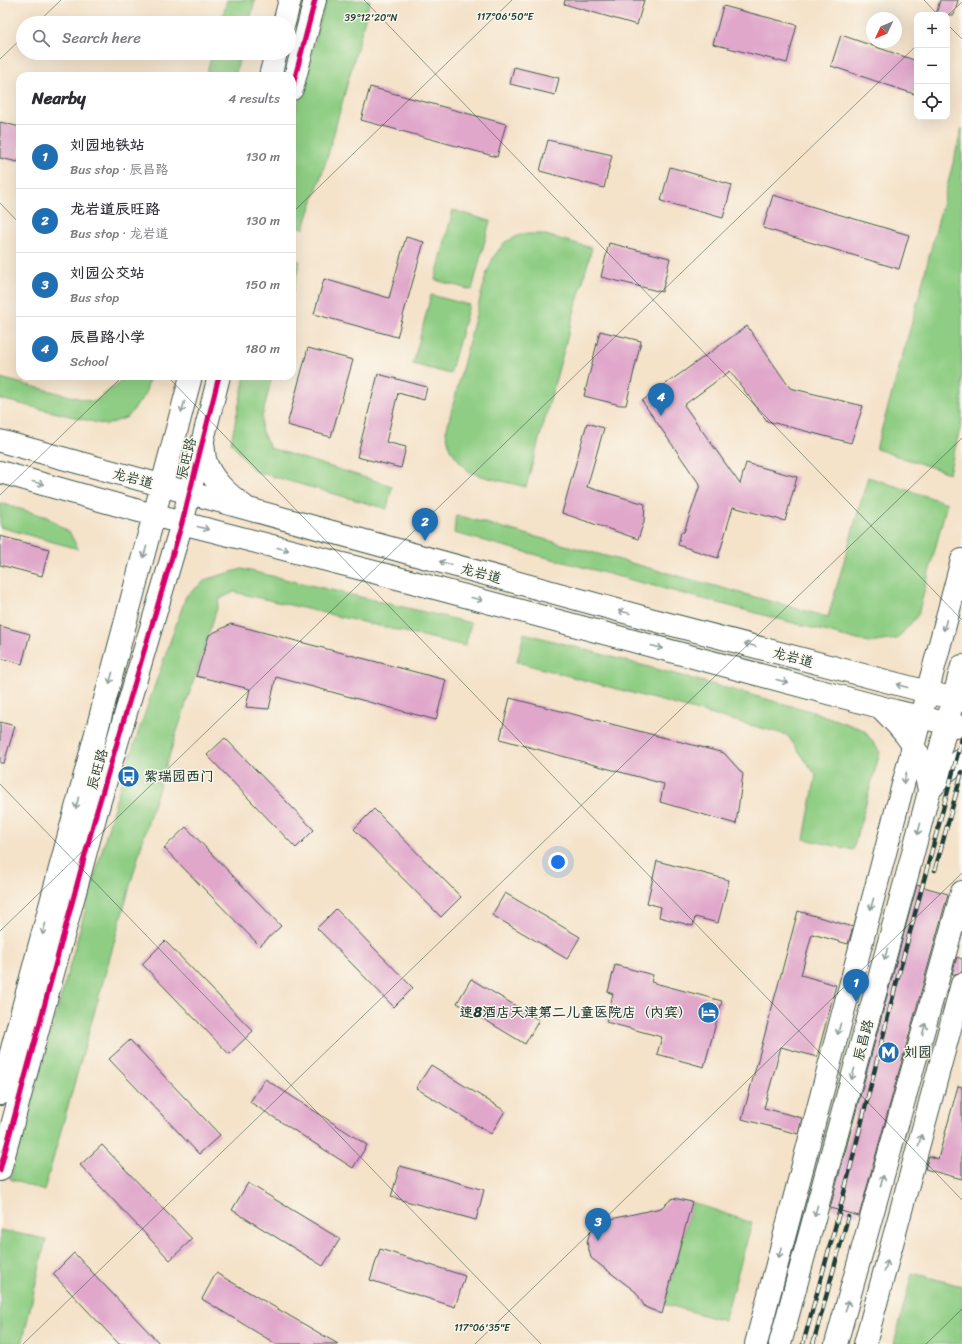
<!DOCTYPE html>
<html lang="en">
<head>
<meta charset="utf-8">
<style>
	body { margin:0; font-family:Sriracha,"LXGW WenKai TC",sans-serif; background:#f2f2f3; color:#2b2b33 }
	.controls { position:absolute; right:12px; top:12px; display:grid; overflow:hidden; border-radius:8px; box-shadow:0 4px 16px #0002 }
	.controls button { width:36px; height:36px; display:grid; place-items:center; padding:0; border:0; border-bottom:1px solid #e1e1e2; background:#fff; color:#2b2b33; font:20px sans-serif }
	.compass { position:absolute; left:866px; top:12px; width:36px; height:36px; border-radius:50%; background:#fff; box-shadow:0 4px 16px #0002; rotate:226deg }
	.you { position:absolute; left:558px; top:862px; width:14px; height:14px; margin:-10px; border:3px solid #fff; border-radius:50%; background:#1a73e8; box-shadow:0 0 0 6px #1a73e833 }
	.badge { display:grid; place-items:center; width:26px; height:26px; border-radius:50%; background:#1f6fb2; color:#fff; font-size:13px; font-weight:700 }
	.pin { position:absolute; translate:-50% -33px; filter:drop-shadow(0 1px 2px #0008) }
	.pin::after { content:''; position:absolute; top:21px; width:14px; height:12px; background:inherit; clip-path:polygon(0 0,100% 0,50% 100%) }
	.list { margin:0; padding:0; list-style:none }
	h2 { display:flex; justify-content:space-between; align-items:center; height:52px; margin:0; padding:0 16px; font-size:17px }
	h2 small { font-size:13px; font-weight:400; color:#7c7c81 }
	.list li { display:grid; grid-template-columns:26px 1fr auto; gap:12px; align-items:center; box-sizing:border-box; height:64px; padding:0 16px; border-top:1px solid #e1e1e2 }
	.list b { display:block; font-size:15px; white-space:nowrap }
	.list p { margin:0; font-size:13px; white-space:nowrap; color:#7c7c81 }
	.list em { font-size:13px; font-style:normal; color:#7c7c81 }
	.icon { flex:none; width:22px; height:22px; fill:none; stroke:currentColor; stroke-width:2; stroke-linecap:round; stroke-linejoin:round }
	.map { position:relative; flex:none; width:962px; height:1344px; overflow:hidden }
	.search { position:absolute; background:#fff; box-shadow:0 4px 16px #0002; left:16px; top:16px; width:280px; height:44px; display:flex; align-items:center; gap:10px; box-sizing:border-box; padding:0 14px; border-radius:22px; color:#7c7c81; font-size:15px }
	.panel { position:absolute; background:#fff; box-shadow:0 4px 16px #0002; left:16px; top:72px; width:280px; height:308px; border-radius:12px }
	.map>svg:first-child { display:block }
</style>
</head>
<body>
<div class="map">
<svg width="962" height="1344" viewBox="0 0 962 1344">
	<rect width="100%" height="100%" fill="#fbf7ec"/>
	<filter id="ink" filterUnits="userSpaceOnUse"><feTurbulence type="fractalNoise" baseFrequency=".025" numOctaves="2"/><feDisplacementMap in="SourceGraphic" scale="8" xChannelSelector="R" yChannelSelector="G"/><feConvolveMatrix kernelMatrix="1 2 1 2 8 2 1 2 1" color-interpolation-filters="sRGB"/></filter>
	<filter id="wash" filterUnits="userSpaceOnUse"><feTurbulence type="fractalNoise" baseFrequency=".012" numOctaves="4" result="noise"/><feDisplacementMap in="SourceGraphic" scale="16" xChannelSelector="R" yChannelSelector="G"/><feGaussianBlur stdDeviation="0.9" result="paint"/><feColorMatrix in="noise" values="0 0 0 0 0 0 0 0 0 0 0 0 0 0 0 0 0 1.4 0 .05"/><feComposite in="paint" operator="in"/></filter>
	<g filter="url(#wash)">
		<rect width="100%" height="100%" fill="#f4e2c9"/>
		<path fill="#8ecd83" stroke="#56855c" d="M 227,0 L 255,0 L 249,23 L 221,23 Z
			M 326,0 L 370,0 L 328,155 L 304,228 L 292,225 L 292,125 Z
			M 212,53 L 241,53 L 235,76 L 206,76 Z
			M 962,128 L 962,421 L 949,473 L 876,449 L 914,315 Z
			M 453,210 L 490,221 L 472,290 L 435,280 Z
			M 522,234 L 542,234 L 592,248 L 526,487 L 485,477 L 469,472 L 461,463 L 450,449 L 446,432 L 486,275 L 494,256 L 505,242 Z
			M 292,259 L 300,261 L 292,294 Z
			M 431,295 L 469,305 L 450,374 L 413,364 Z
			M 121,376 L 150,376 L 145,395 L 128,417 L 106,425 L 0,399 L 0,378 L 94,402 L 119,383 Z
			M 245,376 L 272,376 L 262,418 L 261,430 L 270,448 L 392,486 L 387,509 L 254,471 L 231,442 Z
			M 868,477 L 947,503 L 918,615 L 897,639 L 869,643 L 454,533 L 456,515 L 828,617 Z
			M 0,503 L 47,517 L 70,533 L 78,549 L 0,527 Z
			M 242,569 L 471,623 L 465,646 L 234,592 L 220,599 L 150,815 L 44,1191 L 10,1179 L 122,779 L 186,596 L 207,579 Z
			M 524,633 L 814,712 L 864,730 L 880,752 L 853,850 L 804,839 L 816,775 L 787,735 L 517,662 Z
			M 692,1202 L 752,1223 L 724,1321 L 665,1304 Z
			M 0,1230 L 46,1239 L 22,1344 L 0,1344 Z
			M 912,1273 L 962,1286 L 962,1344 L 894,1344 Z"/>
		<g id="blocks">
			<path fill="#e0a7cb" d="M 565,0 L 644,0 L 637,25 L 564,4 Z
				M 940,0 L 958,0 L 954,15 L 936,15 Z
				M 723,6 L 797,25 L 787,63 L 713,44 Z
				M 841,35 L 917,61 L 917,95 L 831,66 Z
				M 514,67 L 559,78 L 555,95 L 510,84 Z
				M 370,87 L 506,124 L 497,157 L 361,120 Z
				M 0,122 L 20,127 L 20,154 L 18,162 L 0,158 Z
				M 548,140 L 612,155 L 604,188 L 540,171 Z
				M 670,167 L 732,185 L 723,218 L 661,201 Z
				M 773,195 L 909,235 L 899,269 L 763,228 Z
				M 406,237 L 424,242 L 397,337 L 314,314 L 324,279 L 389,298 Z
				M 609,243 L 670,258 L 662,292 L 601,277 Z
				M 747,326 L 790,388 L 863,406 L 851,443 L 767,421 L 730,371 L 684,405 L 740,484 L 746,463 L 797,477 L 785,521 L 733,507 L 718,558 L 678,545 L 681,532 L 684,532 L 700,485 L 642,401 Z
				M 600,331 L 641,341 L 626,405 L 620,405 L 584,396 Z
				M 308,348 L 353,360 L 331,437 L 287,425 Z
				M 378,374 L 427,387 L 424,400 L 398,393 L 386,442 L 406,447 L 401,468 L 357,457 Z
				M 587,423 L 604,428 L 587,487 L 645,504 L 644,522 L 638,539 L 562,513 Z
				M 0,536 L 49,549 L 42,576 L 0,565 Z
				M 231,624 L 446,680 L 436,720 L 276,677 L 269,709 L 246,707 L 250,689 L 196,676 L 209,635 Z
				M 0,626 L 30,634 L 22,664 L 0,658 Z
				M 510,698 L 724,753 L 743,774 L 736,824 L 660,802 L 664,784 L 500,739 Z
				M 0,722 L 15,726 L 4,763 L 0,763 Z
				M 225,738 L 314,830 L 296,848 L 207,755 Z
				M 374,809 L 461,897 L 441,917 L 354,829 Z
				M 186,827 L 281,926 L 260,946 L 164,848 Z
				M 657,861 L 729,880 L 718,923 L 695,917 L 693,926 L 659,917 L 661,907 L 647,903 Z
				M 917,885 L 948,894 L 859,1216 L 830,1208 Z
				M 505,893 L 580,937 L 567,959 L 492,915 Z
				M 336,909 L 413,988 L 394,1007 L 317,928 Z
				M 798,911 L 853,927 L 848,944 L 812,934 L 801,975 L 836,985 L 817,1057 L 781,1047 L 764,1108 L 802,1118 L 798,1134 L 742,1119 Z
				M 165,941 L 253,1031 L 229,1054 L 142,964 Z
				M 957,957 L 962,959 L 962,972 L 955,974 L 952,974 Z
				M 615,965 L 653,975 L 651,982 L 722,1001 L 704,1067 L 657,1054 L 662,1037 L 606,1022 L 613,994 L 608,992 Z
				M 471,979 L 539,1020 L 525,1044 L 457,1003 Z
				M 130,1040 L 220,1135 L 199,1154 L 109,1059 Z
				M 431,1065 L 505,1111 L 491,1134 L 416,1088 Z
				M 265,1079 L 367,1145 L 353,1168 L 250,1102 Z
				M 958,1086 L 962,1087 L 962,1179 L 925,1169 L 929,1156 L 938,1159 Z
				M 102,1145 L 192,1239 L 170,1260 L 80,1165 Z
				M 400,1166 L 484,1190 L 476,1220 L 391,1197 Z
				M 248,1183 L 340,1239 L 323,1266 L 232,1210 Z
				M 673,1198 L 692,1202 L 662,1314 L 645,1307 L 636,1292 L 591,1258 L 587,1242 L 590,1232 L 602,1221 L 661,1208 Z
				M 380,1249 L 465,1276 L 455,1307 L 370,1280 Z
				M 74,1253 L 160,1344 L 119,1344 L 53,1274 Z
				M 216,1273 L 338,1344 L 276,1344 L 202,1299 Z"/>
		</g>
	</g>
	<g filter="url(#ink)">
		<use href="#blocks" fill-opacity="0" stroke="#3f564a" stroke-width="1"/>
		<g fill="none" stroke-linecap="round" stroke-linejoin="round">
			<defs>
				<path id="secondary" d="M 284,23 L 290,0
					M 270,76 L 276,53
					M 292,89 L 315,0
					M 0,441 L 650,619 L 962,701
					M 203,443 C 204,449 204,454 205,459 C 210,479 228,494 244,506
					M 0,472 L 182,523 L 409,581 L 895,711 L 962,727
					M 880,707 C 898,725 917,744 924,770 C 926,777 928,784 929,791
					M 929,791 L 944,773 L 962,759
					M 0,1094 L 191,376
					M 0,1170 L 96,814 L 182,523 L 219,376"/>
				<path id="primary" d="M 756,1344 L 962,560
					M 780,1344 L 909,868 L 962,666
					M 836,1344 L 962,892
					M 865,1344 L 962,984"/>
			</defs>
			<use href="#secondary" stroke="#3f564a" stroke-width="24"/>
			<use href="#primary" stroke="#3f564a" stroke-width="24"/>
			<use href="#secondary" stroke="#fff" stroke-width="22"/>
			<use href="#primary" stroke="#fff" stroke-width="22"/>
			<defs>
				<path id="rail" d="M 935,870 L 962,772
					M 803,1344 L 839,1213 L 895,988 L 962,738
					M 813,1344 L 848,1217"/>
			</defs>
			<use href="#rail" stroke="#1f3d34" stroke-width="4.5"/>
			<use href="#rail" stroke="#fbf7ec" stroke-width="3" stroke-dasharray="9" stroke-linecap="butt"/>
			<defs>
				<path id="cycleway" d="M 292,89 L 315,0
					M 0,1170 L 96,814 L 182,523 L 219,376"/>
			</defs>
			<use href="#cycleway" stroke="#fbf7ec" stroke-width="8"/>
			<use href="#cycleway" stroke="#d6006c" stroke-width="5"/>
		</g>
		<defs><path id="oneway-shaft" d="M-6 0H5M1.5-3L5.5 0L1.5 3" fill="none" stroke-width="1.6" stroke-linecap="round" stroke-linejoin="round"/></defs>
		<g stroke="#8f9e9a">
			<use href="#oneway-shaft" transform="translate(183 407) rotate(105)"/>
			<use href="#oneway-shaft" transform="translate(38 483) rotate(15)"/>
			<use href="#oneway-shaft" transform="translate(203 528) rotate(15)"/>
			<use href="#oneway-shaft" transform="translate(283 549) rotate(14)"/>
			<use href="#oneway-shaft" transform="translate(145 552) rotate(105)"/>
			<use href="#oneway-shaft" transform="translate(445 563) rotate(-165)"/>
			<use href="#oneway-shaft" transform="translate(477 599) rotate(15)"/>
			<use href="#oneway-shaft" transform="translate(624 612) rotate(-165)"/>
			<use href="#oneway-shaft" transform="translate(945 625) rotate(105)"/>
			<use href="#oneway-shaft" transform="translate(750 645) rotate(-165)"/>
			<use href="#oneway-shaft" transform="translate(657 647) rotate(15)"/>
			<use href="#oneway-shaft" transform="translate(111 678) rotate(105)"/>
			<use href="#oneway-shaft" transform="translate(782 681) rotate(15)"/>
			<use href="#oneway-shaft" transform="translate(902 686) rotate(-165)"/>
			<use href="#oneway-shaft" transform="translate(905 778) rotate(104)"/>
			<use href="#oneway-shaft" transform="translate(77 803) rotate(105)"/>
			<use href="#oneway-shaft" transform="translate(919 829) rotate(105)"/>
			<use href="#oneway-shaft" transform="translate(872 904) rotate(105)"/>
			<use href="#oneway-shaft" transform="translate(44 929) rotate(105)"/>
			<use href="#oneway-shaft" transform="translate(886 954) rotate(105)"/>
			<use href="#oneway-shaft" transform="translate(839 1029) rotate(105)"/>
			<use href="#oneway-shaft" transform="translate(924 1029) rotate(-74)"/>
			<use href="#oneway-shaft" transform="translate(853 1074) rotate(105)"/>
			<use href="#oneway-shaft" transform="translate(920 1140) rotate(-75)"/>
			<use href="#oneway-shaft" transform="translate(882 1181) rotate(-74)"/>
			<use href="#oneway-shaft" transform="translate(816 1211) rotate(105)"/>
			<use href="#oneway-shaft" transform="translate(780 1252) rotate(104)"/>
			<use href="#oneway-shaft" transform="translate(886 1266) rotate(-75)"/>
			<use href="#oneway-shaft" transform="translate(847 1306) rotate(-74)"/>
		</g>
	</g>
	<path fill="none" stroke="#1f3d34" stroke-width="1" stroke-opacity="0.45" d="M 364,0 L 962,620M 924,0 L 938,15M 947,16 L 962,2M 37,23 L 61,0M 947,24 L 962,39M 0,59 L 23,37M 0,203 L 20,224M 292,213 L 512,0M 167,376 L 962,1200M 0,495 L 123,376M 0,784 L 541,1344M 0,931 L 917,45M 23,1344 L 962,438M 475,1344 L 962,873M 926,1344 L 962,1309"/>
	<defs>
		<symbol id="bus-disc" viewBox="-11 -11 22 22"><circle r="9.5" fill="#1f6fb2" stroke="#fbf7ec"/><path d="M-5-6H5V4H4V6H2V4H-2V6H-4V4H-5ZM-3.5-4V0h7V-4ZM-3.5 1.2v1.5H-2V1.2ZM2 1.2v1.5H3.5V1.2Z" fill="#fff"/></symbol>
		<symbol id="hotel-disc" viewBox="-11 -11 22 22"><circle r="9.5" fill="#1f6fb2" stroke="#fbf7ec"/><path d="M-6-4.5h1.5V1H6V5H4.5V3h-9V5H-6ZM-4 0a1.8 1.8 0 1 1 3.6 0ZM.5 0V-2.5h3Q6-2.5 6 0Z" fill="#fff"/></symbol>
		<symbol id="metro-disc" viewBox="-11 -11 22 22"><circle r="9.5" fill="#1f6fb2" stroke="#fbf7ec"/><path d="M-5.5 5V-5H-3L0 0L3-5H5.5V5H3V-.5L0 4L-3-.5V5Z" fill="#fff"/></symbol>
	</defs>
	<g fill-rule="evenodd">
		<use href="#bus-disc" x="116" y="764" width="25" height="25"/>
		<use href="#hotel-disc" x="696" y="1000" width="25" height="25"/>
		<use href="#metro-disc" x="876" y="1040" width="25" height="25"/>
	</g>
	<g text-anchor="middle" stroke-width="3" stroke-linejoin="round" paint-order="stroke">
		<g font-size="14" fill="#1f3d34" stroke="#fbf7ec">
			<text transform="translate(186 458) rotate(-76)" y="5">辰旺路</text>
			<text transform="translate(133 478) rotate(15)" y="5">龙岩道</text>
			<text transform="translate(481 573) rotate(15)" y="5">龙岩道</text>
			<text transform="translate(793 657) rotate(15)" y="5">龙岩道</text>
			<text transform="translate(97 769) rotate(-74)" y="5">辰旺路</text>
			<text transform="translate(863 1040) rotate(-75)" y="5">辰昌路</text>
		</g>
		<g font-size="14" font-weight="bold" fill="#1f3d34" stroke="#fbf7ec" text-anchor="start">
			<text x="144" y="781">紫瑞园西门</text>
			<text x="692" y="1017" text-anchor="end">速8酒店天津第二儿童医院店（内宾）</text>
			<text x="904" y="1057">刘园</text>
		</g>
	</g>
	<g font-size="10" text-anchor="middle" fill="#1f3d34" stroke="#fbf7ec" stroke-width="3" stroke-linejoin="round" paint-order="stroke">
		<text x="505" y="20">117°06'50"E</text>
		<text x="371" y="21">39°12'20"N</text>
		<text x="482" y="1331">117°06'35"E</text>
	</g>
</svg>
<div class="controls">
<button>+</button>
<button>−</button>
<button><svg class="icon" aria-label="locate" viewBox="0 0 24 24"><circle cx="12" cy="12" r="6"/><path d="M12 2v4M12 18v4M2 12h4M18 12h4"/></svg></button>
</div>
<svg class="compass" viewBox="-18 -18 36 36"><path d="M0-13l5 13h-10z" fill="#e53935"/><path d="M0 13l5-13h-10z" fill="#7c7c81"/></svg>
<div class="you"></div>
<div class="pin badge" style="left:856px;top:1002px">1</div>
<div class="pin badge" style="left:425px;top:541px">2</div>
<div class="pin badge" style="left:598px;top:1241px">3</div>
<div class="pin badge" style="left:661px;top:416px">4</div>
<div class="search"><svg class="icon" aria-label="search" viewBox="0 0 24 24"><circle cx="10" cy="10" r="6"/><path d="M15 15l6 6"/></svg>Search here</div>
<section class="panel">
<h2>Nearby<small>4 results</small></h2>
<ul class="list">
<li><span class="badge">1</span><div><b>刘园地铁站</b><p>Bus stop · 辰昌路</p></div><em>130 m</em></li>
<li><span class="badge">2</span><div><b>龙岩道辰旺路</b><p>Bus stop · 龙岩道</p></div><em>130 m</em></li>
<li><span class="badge">3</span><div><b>刘园公交站</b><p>Bus stop</p></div><em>150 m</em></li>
<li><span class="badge">4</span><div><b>辰昌路小学</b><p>School</p></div><em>180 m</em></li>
</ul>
</section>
</div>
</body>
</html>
